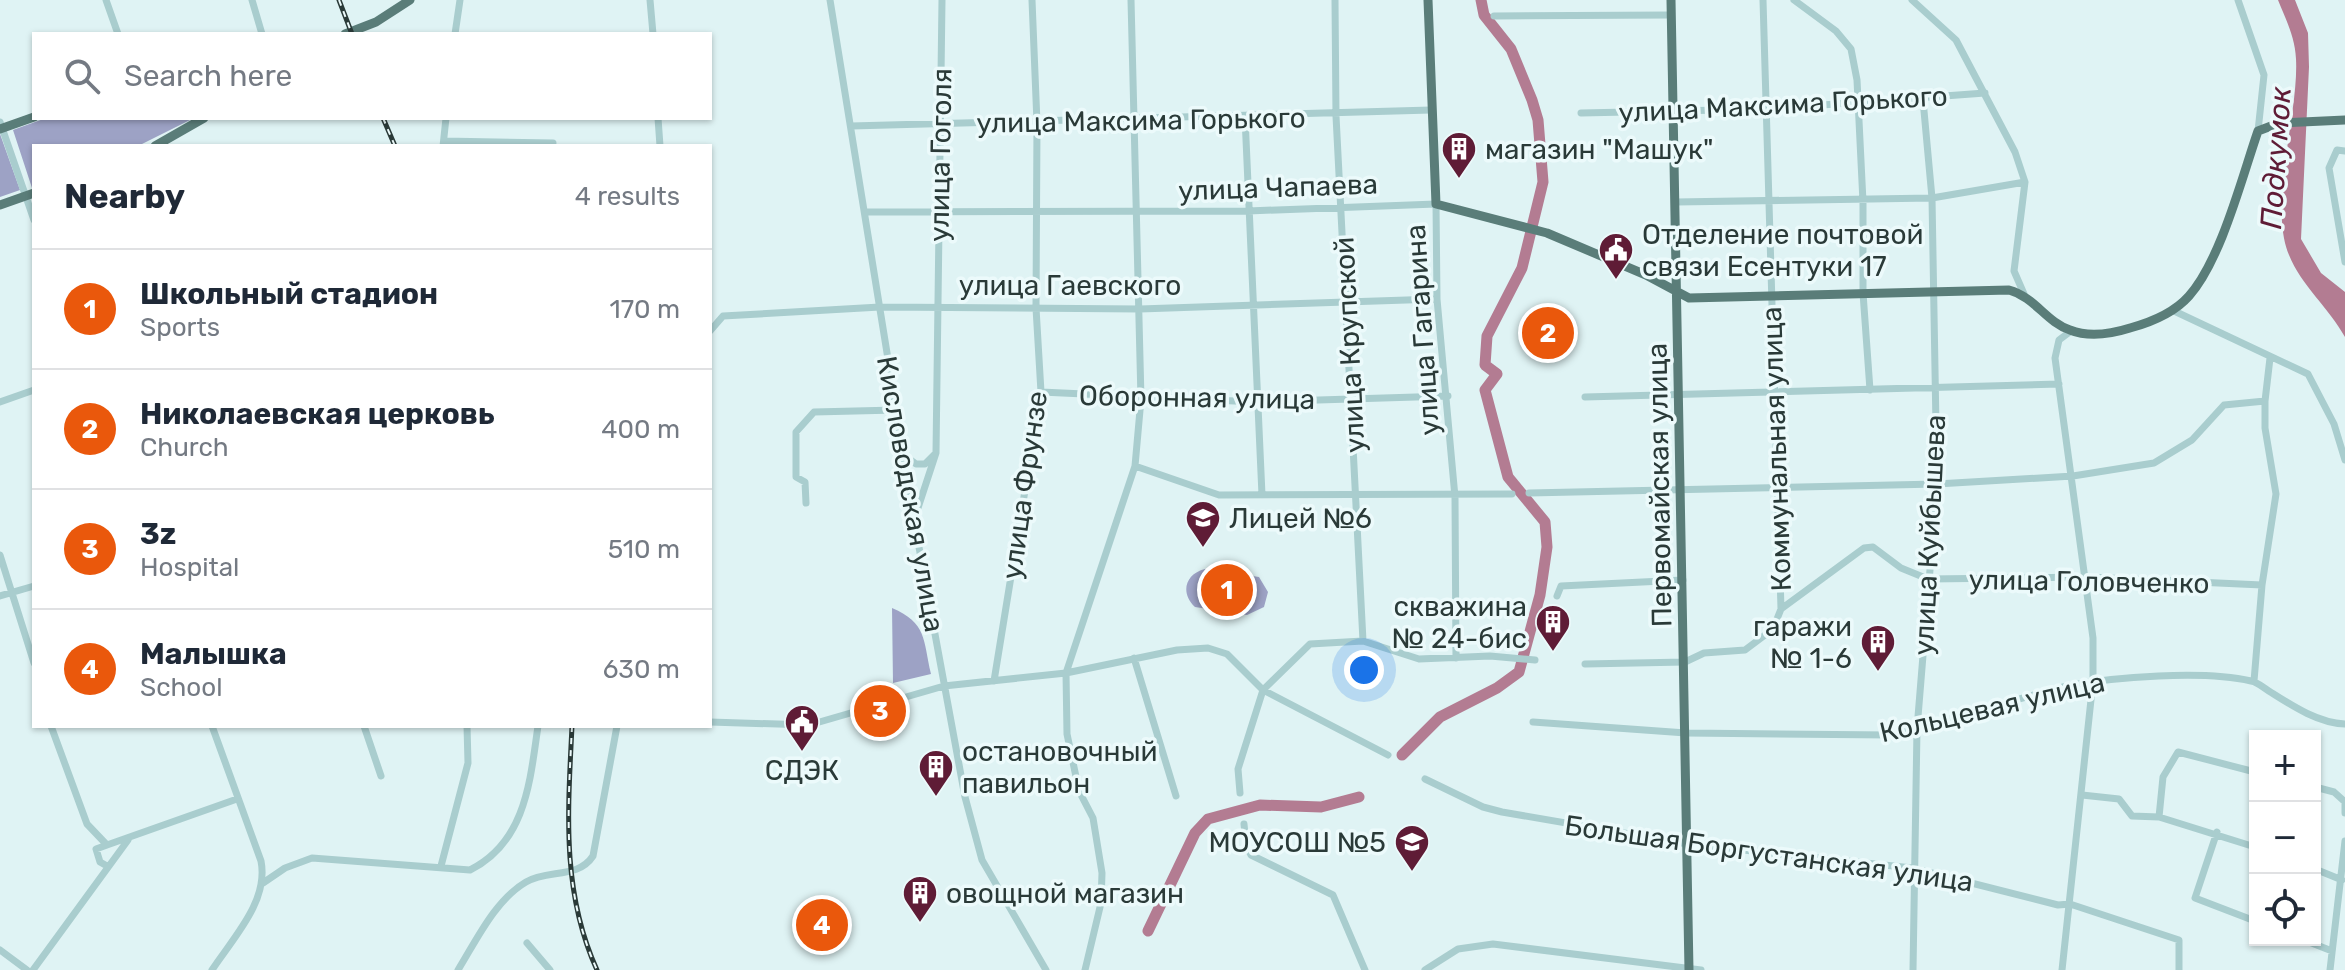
<!DOCTYPE html>
<html lang="en">
<head>
<meta charset="utf-8">
<style>
	body { margin:0; font-family:Rubik,sans-serif; background:#f2f2f3; color:#1f2937 }
	.controls { position:absolute; right:24px; bottom:24px; display:grid; overflow:hidden; border-radius:0px; box-shadow:0 2px 6px #0004 }
	.controls button { width:72px; height:72px; display:grid; place-items:center; padding:0; border:0; border-bottom:2px solid #e0e1e3; background:#fff; color:#1f2937; font:40px sans-serif }
	.you { position:absolute; left:1364px; top:670px; width:28px; height:28px; margin:-20px; border:6px solid #fff; border-radius:50%; background:#1a73e8; box-shadow:0 0 0 12px #1a73e833 }
	.badge { display:grid; place-items:center; width:52px; height:52px; border-radius:50%; background:#ea580c; color:#fff; font-size:26px; font-weight:700 }
	.pin { position:absolute; translate:-50% -50%; border:4px solid #fff; box-shadow:0 2px 8px #0006 }
	.list { margin:0; padding:0; list-style:none }
	h2 { display:flex; justify-content:space-between; align-items:center; height:104px; margin:0; padding:0 32px; font-size:34px }
	h2 small { font-size:26px; font-weight:400; color:#747a83 }
	.list li { display:grid; grid-template-columns:52px 1fr auto; gap:24px; align-items:center; box-sizing:border-box; height:120px; padding:0 32px; border-top:2px solid #e0e1e3 }
	.list b { display:block; font-size:30px; white-space:nowrap }
	.list p { margin:0; font-size:26px; white-space:nowrap; color:#747a83 }
	.list em { font-size:26px; font-style:normal; color:#747a83 }
	.icon { flex:none; width:44px; height:44px; fill:none; stroke:currentColor; stroke-width:2; stroke-linecap:round; stroke-linejoin:round }
	.map { position:relative; flex:none; width:2345px; height:970px; overflow:hidden }
	.search { position:absolute; background:#fff; box-shadow:0 2px 6px #0004; left:32px; top:32px; width:680px; height:88px; display:flex; align-items:center; gap:20px; box-sizing:border-box; padding:0 28px; border-radius:0px; color:#747a83; font-size:30px }
	.panel { position:absolute; background:#fff; box-shadow:0 2px 6px #0004; left:32px; top:144px; width:680px; height:584px; border-radius:0px }
	.map>svg:first-child { display:block }
</style>
</head>
<body>
<div class="map">
<svg width="2345" height="970" viewBox="0 0 2345 970">
	<rect width="100%" height="100%" fill="#dff3f4"/>
	<path fill="#9da2c5" d="M 46,118 L 194,118 L 138,146 L 34,146 L 32,188 L 13,130 Z
		M 0,134 L 20,190 L 0,197 Z
		M 1205,569 L 1259,577 L 1268,592 L 1264,607 L 1247,615 L 1195,607 C 1180,593 1185,574 1205,569 Z
		M 892,608 C 927,623 923,639 931,674 L 893,683 Z"/>
	<path fill="#b37c92" d="M 2278,0 L 2295,0 L 2308,33 L 2309,67 L 2301,239 L 2321,273 L 2345,292 L 2345,337 C 2329,308 2301,285 2289,255 C 2268,205 2299,113 2296,59 C 2295,37 2286,20 2278,0 Z"/>
	<g fill="none" stroke-linecap="round" stroke-linejoin="round">
		<path stroke="#b37c92" stroke-width="11" d="M 1402,755 L 1440,717 L 1497,688 L 1519,672 L 1540,595 L 1547,547 L 1545,522 L 1508,477 L 1485,390 L 1497,374 L 1485,365 L 1487,336 L 1522,268 L 1543,182 L 1538,120 L 1532,100 L 1511,49 L 1484,15 L 1481,0
			M 1148,931 L 1195,833 L 1208,819 L 1260,805 L 1321,807 L 1359,797"/>
		<path stroke="#a9cdce" stroke-width="7" d="M 106,0 L 118,34
			M 252,0 L 262,34
			M 650,0 L 653,34
			M 830,0 L 914,520 L 965,797 L 982,860 L 1046,970
			M 1335,0 L 1336,116 L 1363,641
			M 1763,0 L 1781,609
			M 1794,0 L 1836,31 L 1851,49 L 1857,80 L 1863,202 L 1863,293 L 1870,390
			M 1912,0 L 1956,40 L 2015,152 L 2025,182 L 2014,271 L 2024,294
			M 2238,0 L 2264,75 L 2258,131
			M 1494,16 L 1671,15
			M 455,34 L 460,0
			M 1581,113 L 1767,109 L 1985,93
			M 1245,117 L 1262,495
			M 658,118 L 660,146
			M 0,122 L 34,220
			M 851,126 L 1431,110
			M 444,141 L 553,143
			M 443,146 L 446,118
			M 2345,151 L 2337,150 L 2329,168 L 2345,262
			M 1676,202 L 1932,198 L 2025,182
			M 865,212 L 1248,211 L 1436,204 L 1437,299 L 1455,497 L 1456,658
			M 2172,310 L 2308,374 L 2334,424 L 2345,460
			M 710,331 L 723,316 L 880,307 L 1140,309 L 1437,299
			M 1041,392 L 1256,402 L 1448,396
			M 1585,397 L 2059,384
			M 0,402 L 34,390
			M 904,455 L 916,464 L 925,464 L 934,455
			M 1135,466 L 1219,495 L 1512,494
			M 1529,493 L 1937,484 L 2073,476 L 2154,463 L 2192,440 L 2224,405 L 2265,401 L 2270,358
			M 806,503 L 805,482 L 796,477 L 796,432 L 814,412 L 896,410
			M 915,517 L 936,453 L 942,0
			M 0,555 L 34,663
			M 0,596 L 34,586
			M 1557,596 L 1561,586 L 1683,580
			M 1134,658 L 1176,796
			M 1585,664 L 1685,662 L 1704,653 L 1745,650 L 1773,629 L 1781,609 L 1864,548 L 1873,547 L 1901,568 L 1928,579 L 2087,577 L 2262,585
			M 994,681 L 1041,392 L 1036,308 L 1037,123 L 1032,0
			M 2254,681 L 2262,585 L 2276,494 L 2265,428 L 2265,401
			M 710,722 L 809,725 L 944,686 L 1066,673 L 1177,650 L 1208,648 L 1227,654 L 1263,690 L 1388,755
			M 1533,722 L 1686,733 L 1890,735 L 2066,686 C 2114,677 2203,670 2251,681 C 2258,682 2265,689 2272,693 C 2294,707 2319,723 2345,724
			M 51,726 L 87,824 L 107,845 L 237,799
			M 212,726 L 261,861 C 269,901 233,938 212,970
			M 364,726 L 381,776
			M 1425,779 L 1483,807 L 1502,812 L 1688,844 L 1912,868 L 2058,905 L 2070,904 L 2179,940 L 2179,970
			M 2315,787 L 2334,792 L 2345,802 L 2345,813
			M 1240,793 L 1238,769 L 1263,690 L 1310,644 L 1363,641 L 1419,659 L 1490,656 L 1535,660
			M 2082,795 L 2119,799 L 2132,816 L 2159,817 L 2255,847
			M 2159,817 L 2163,777 L 2178,752 L 2255,772
			M 1244,824 L 1246,845 L 1251,855 L 1333,895 L 1365,970
			M 2217,832 L 2195,898 L 2255,921
			M 107,866 L 100,862 L 96,849 L 107,845
			M 441,866 L 468,763 L 467,726
			M 2315,869 L 2342,880
			M 263,883 L 285,868 L 312,858 L 470,870 C 526,842 530,781 538,726
			M 2304,940 L 2332,951
			M 527,943 L 550,970
			M 0,950 L 27,970
			M 33,970 L 128,840
			M 458,970 C 476,941 495,900 526,882 C 548,869 578,879 593,856 L 617,726
			M 1085,970 L 1101,903 L 1102,873 L 1093,818 L 1079,791 L 1067,734 L 1066,673 L 1135,466 L 1141,399 L 1131,0
			M 1425,970 L 1458,949 L 1493,944 L 1701,970
			M 1913,970 L 1917,729 L 1937,484 L 1932,198 L 1923,100
			M 2062,970 L 2093,681 L 2093,638 L 2055,358 L 2059,340 L 2071,331
			M 2330,970 L 2345,841"/>
		<path stroke="#5a7d79" stroke-width="9" d="M 1428,0 L 1436,204 L 1547,233 L 1646,275 L 1689,298 L 2009,290 C 2035,297 2046,322 2070,330 C 2090,338 2111,334 2130,328 C 2152,322 2174,313 2189,296 C 2221,260 2242,177 2258,131 L 2279,123 L 2345,120
			M 1671,0 L 1689,970
			M 345,34 L 376,22 L 410,0
			M 0,129 L 34,117
			M 155,146 L 204,118
			M 0,205 L 34,193"/>
		<defs>
			<path id="rail" d="M 339,0 L 352,34
				M 383,118 L 395,146
				M 572,726 C 568,810 561,891 597,970"/>
		</defs>
		<use href="#rail" stroke="#2a3a38" stroke-width="5"/>
		<use href="#rail" stroke="#ecfafb" stroke-width="2" stroke-dasharray="6" stroke-linecap="butt"/>
	</g>
	<defs>
		<symbol id="building-pin" viewBox="-11 -11 22 30"><path d="M0 17L-7.5 6A9.5 9.5 0 1 1 7.5 6Z" fill="#5f1c36" stroke="#ecfafb"/><path d="M-4-6H4V6H1V3H-1V6H-4ZM-2.5-4.3h1.7v1.8h-1.7ZM.8-4.3h1.7v1.8H.8ZM-2.5-1h1.7V.8h-1.7ZM.8-1h1.7V.8H.8Z" fill="#fff"/></symbol>
		<symbol id="civic-pin" viewBox="-11 -11 22 30"><path d="M0 17L-7.5 6A9.5 9.5 0 1 1 7.5 6Z" fill="#5f1c36" stroke="#ecfafb"/><path d="M-.6-6.5H3V-4.5H.6V-3L4-1V1h2V6H-6V1h2V-1L-.6-3ZM-1.2 2.5V6h2.4V2.5Z" fill="#fff"/></symbol>
		<symbol id="school-pin" viewBox="-11 -11 22 30"><path d="M0 17L-7.5 6A9.5 9.5 0 1 1 7.5 6Z" fill="#5f1c36" stroke="#ecfafb"/><path d="M0-5L7-2L0 1L-7-2ZM-4 1L0 2.5L4 1V4Q0 6-4 4Z" fill="#fff"/></symbol>
	</defs>
	<g fill-rule="evenodd">
		<use href="#building-pin" x="1439" y="129" width="40" height="54"/>
		<use href="#civic-pin" x="1596" y="230" width="40" height="54"/>
		<use href="#school-pin" x="1183" y="498" width="40" height="54"/>
		<use href="#building-pin" x="1533" y="602" width="40" height="54"/>
		<use href="#building-pin" x="1858" y="622" width="40" height="54"/>
		<use href="#civic-pin" x="782" y="702" width="40" height="54"/>
		<use href="#building-pin" x="916" y="747" width="40" height="54"/>
		<use href="#school-pin" x="1392" y="822" width="40" height="54"/>
		<use href="#building-pin" x="900" y="873" width="40" height="54"/>
	</g>
	<g text-anchor="middle" stroke-width="7" stroke-linejoin="round" paint-order="stroke">
		<g font-size="28" fill="#2a3a38" stroke="#ecfafb">
			<text transform="translate(1783 104) rotate(-3)" y="10">улица Максима Горького</text>
			<text transform="translate(1141 120) rotate(-1)" y="10">улица Максима Горького</text>
			<text transform="translate(940 155) rotate(-89)" y="10">улица Гоголя</text>
			<text transform="translate(1278 187) rotate(-2)" y="10">улица Чапаева</text>
			<text x="1070" y="295">улица Гаевского</text>
			<text transform="translate(1422 330) rotate(-94)" y="10">улица Гагарина</text>
			<text transform="translate(1349 345) rotate(-93)" y="10">улица Крупской</text>
			<text transform="translate(1197 397) rotate(1)" y="10">Оборонная улица</text>
			<text transform="translate(1776 449) rotate(-92)" y="10">Коммунальная улица</text>
			<text transform="translate(1024 485) rotate(-82)" y="10">улица Фрунзе</text>
			<text transform="translate(1659 485) rotate(-91)" y="10">Первомайская улица</text>
			<text transform="translate(911 494) rotate(80)" y="10">Кисловодская улица</text>
			<text transform="translate(1929 535) rotate(-87)" y="10">улица Куйбышева</text>
			<text transform="translate(2089 581) rotate(1)" y="10">улица Головченко</text>
			<text transform="translate(1992 707) rotate(-13)" y="10">Кольцевая улица</text>
			<text transform="translate(1769 853) rotate(8)" y="10">Большая Боргустанская улица</text>
		</g>
		<g font-size="28" fill="#2a3a38" stroke="#ecfafb" text-anchor="start">
			<text x="1485" y="159">магазин "Машук"</text>
			<text x="1642" y="244">Отделение почтовой<tspan x="1642" dy="32">связи Есентуки 17</tspan></text>
			<text x="1229" y="528">Лицей №6</text>
			<text x="1527" y="616" text-anchor="end">скважина<tspan x="1527" dy="32">№ 24-бис</tspan></text>
			<text x="1852" y="636" text-anchor="end">гаражи<tspan x="1852" dy="32">№ 1-6</tspan></text>
			<text x="962" y="761">остановочный<tspan x="962" dy="32">павильон</tspan></text>
			<text x="802" y="780" text-anchor="middle">СДЭК</text>
			<text x="1386" y="852" text-anchor="end">МОУСОШ №5</text>
			<text x="946" y="903">овощной магазин</text>
		</g>
		<g font-size="30" font-style="italic" fill="#5f1c36" stroke="#ecfafb">
			<text transform="translate(2276 158) rotate(-86)" y="10">Подкумок</text>
		</g>
	</g>
</svg>
<div class="controls">
<button>+</button>
<button>−</button>
<button><svg class="icon" aria-label="locate" viewBox="0 0 24 24"><circle cx="12" cy="12" r="6"/><path d="M12 2v4M12 18v4M2 12h4M18 12h4"/></svg></button>
</div>
<div class="you"></div>
<div class="pin badge" style="left:1227px;top:590px">1</div>
<div class="pin badge" style="left:1548px;top:333px">2</div>
<div class="pin badge" style="left:880px;top:711px">3</div>
<div class="pin badge" style="left:822px;top:925px">4</div>
<div class="search"><svg class="icon" aria-label="search" viewBox="0 0 24 24"><circle cx="10" cy="10" r="6"/><path d="M15 15l6 6"/></svg>Search here</div>
<section class="panel">
<h2>Nearby<small>4 results</small></h2>
<ul class="list">
<li><span class="badge">1</span><div><b>Школьный стадион</b><p>Sports</p></div><em>170 m</em></li>
<li><span class="badge">2</span><div><b>Николаевская церковь</b><p>Church</p></div><em>400 m</em></li>
<li><span class="badge">3</span><div><b>3z</b><p>Hospital</p></div><em>510 m</em></li>
<li><span class="badge">4</span><div><b>Малышка</b><p>School</p></div><em>630 m</em></li>
</ul>
</section>
</div>
</body>
</html>
